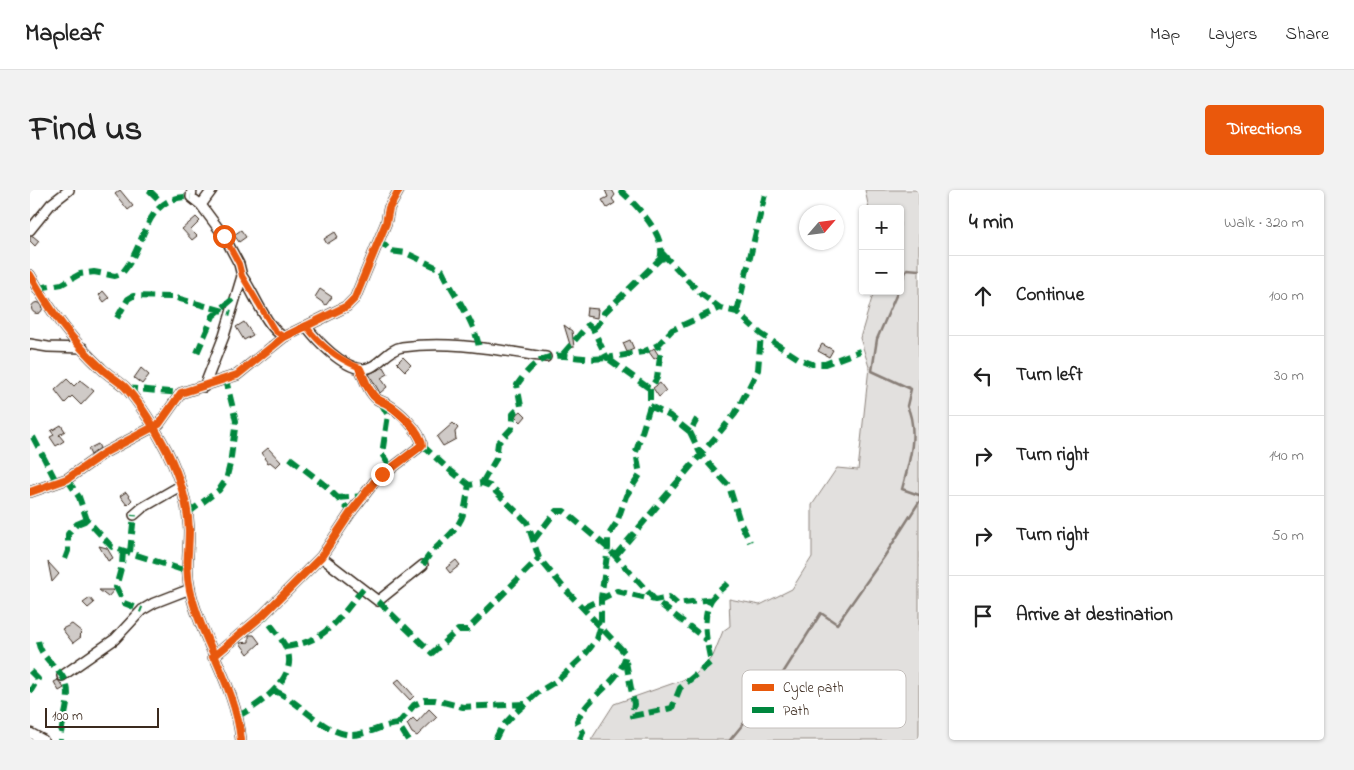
<!DOCTYPE html>
<html lang="en">
<head>
<meta charset="utf-8">
<style>
	body { margin:0; font-family:"Indie Flower",sans-serif; background:#f2f2f2; color:#222 }
	.controls { position:absolute; right:15px; top:15px; display:grid; overflow:hidden; border-radius:5px; box-shadow:0 1px 4px #0004 }
	.controls button { width:45px; height:45px; display:grid; place-items:center; padding:0; border:0; border-bottom:1px solid #e0e0e0; background:#fff; color:#222; font:25px sans-serif }
	.compass { position:absolute; left:769px; top:15px; width:45px; height:45px; border-radius:50%; background:#fff; box-shadow:0 1px 4px #0004; rotate:62deg }
	.scale { position:absolute; left:15px; bottom:12px; width:114px; box-sizing:border-box; padding-left:5px; border:2px solid #3b2a1e; border-top:0; font-size:14px; line-height:18px; white-space:nowrap; color:#3b2a1e; -webkit-text-stroke:4px #fff; paint-order:stroke }
	.stop { position:absolute; width:15px; height:15px; margin:-11px; border:4px solid #ea580c; border-radius:50%; background:#fff }
	.stop.end { background:#ea580c; border-color:#fff; box-shadow:0 1px 5px #0008 }
	.list { margin:0; padding:0; list-style:none }
	h2 { display:flex; justify-content:space-between; align-items:center; height:65px; margin:0; padding:0 20px; font-size:21px }
	h2 small { font-size:16px; font-weight:400; color:#767676 }
	.list li { display:grid; grid-template-columns:32px 1fr auto; gap:15px; align-items:center; box-sizing:border-box; height:80px; padding:0 20px; border-top:1px solid #e0e0e0 }
	.list b { display:block; font-size:19px; white-space:nowrap }
	.list em { font-size:16px; font-style:normal; color:#767676 }
	.icon { flex:none; width:28px; height:28px; fill:none; stroke:currentColor; stroke-width:2; stroke-linecap:round; stroke-linejoin:round }
	.map { position:relative; flex:none; width:889px; height:550px; overflow:hidden; border-radius:5px }
	header { display:flex; align-items:center; gap:30px; box-sizing:border-box; height:70px; padding:0 25px; background:#fff; border-bottom:1px solid #e0e0e0 }
	header strong { font-size:24px }
	nav { display:flex; gap:28px; margin-inline-start:auto; font-size:18px }
	.intro { display:flex; align-items:center; justify-content:space-between; box-sizing:border-box; height:120px; padding:0 30px }
	h1 { margin:0; font-size:35px }
	.button { padding:12px 22px; border-radius:5px; background:#ea580c; color:#fff; font-size:18px; font-weight:700 }
	main { display:flex; gap:30px; padding:0 30px }
	aside { flex:1; background:#fff; border-radius:5px; box-shadow:0 1px 4px #0004 }
	.map>svg:first-child { display:block }
</style>
</head>
<body>
<header>
<strong>Mapleaf</strong>
<nav><a>Map</a><a>Layers</a><a>Share</a></nav>
</header>
<div class="intro"><h1>Find us</h1><a class="button">Directions</a></div>
<main>
<div class="map">
<svg width="889" height="550" viewBox="0 0 889 550">
	<rect width="100%" height="100%" fill="#fff"/>
	<filter id="ink" filterUnits="userSpaceOnUse"><feTurbulence type="fractalNoise" baseFrequency=".02" numOctaves="2"/><feDisplacementMap in="SourceGraphic" scale="10" xChannelSelector="R" yChannelSelector="G"/><feConvolveMatrix kernelMatrix="1 2 1 2 8 2 1 2 1" color-interpolation-filters="sRGB"/></filter>
	<g filter="url(#ink)">
		<path fill="#e2e0de" stroke="#8e857e" d="M 835,0 L 889,0 L 889,550 L 561,550 L 584,514 L 664,486 L 683,466 L 693,441 L 700,436 L 699,409 L 730,415 L 762,399 L 782,367 L 782,315 L 807,278 L 828,280 L 839,177 L 830,148 L 844,101 L 870,101 L 870,19 L 839,19 Z"/>
		<g fill="none" stroke-linecap="round" stroke-linejoin="round">
			<path stroke="#887e77" stroke-width="2.5" d="M 870,95 L 877,79 L 889,80
				M 868,101 L 847,149 L 842,181 L 881,199 L 877,216 C 889,241 879,274 872,299 L 889,305
				M 700,550 L 746,494 L 791,423 L 807,434 L 854,367 L 889,312"/>
		</g>
		<path fill="#cfcac7" stroke="#3b2a1e" d="M 90,0 L 103,16 L 98,20 L 85,4 Z
			M 575,0 L 582,0 L 585,5 L 582,9 L 585,13 L 577,18 L 572,10 L 578,7 Z
			M 166,27 L 170,31 L 161,40 L 167,46 L 162,50 L 152,39 Z
			M 211,40 L 216,47 L 209,52 L 204,45 Z
			M 305,42 L 308,47 L 297,54 L 294,49 Z
			M 0,46 L 3,46 L 9,51 L 5,56 L 0,51 Z
			M 290,99 L 302,107 L 296,115 L 285,107 Z
			M 73,101 L 79,108 L 74,112 L 69,105 Z
			M1.5 118a5.5 5.5 0 1 1 11 0a5.5 5.5 0 1 1-11 0Z
			M 557,118 L 568,119 L 567,128 L 556,126 Z
			M 214,132 L 223,145 L 214,150 L 206,137 Z
			M 534,135 L 542,141 L 544,157 L 541,158 Z
			M 600,150 L 604,159 L 597,162 L 593,153 Z
			M 792,154 L 803,160 L 799,167 L 788,161 Z
			M 624,158 L 629,166 L 624,169 L 619,162 Z
			M 373,167 L 381,175 L 375,181 L 367,173 Z
			M 354,177 L 358,184 L 351,188 L 357,197 L 350,203 L 339,184 Z
			M 111,178 L 119,185 L 112,194 L 104,188 Z
			M 37,189 L 44,196 L 50,190 L 64,201 L 51,215 L 42,206 L 35,213 L 25,200 Z
			M 630,193 L 636,201 L 629,207 L 623,198 Z
			M 491,221 L 496,226 L 491,232 L 485,226 Z
			M 423,233 L 428,238 L 425,242 L 426,249 L 413,256 L 407,247 Z
			M 31,235 L 35,241 L 29,245 L 34,251 L 26,256 L 20,247 L 24,245 L 21,241 Z
			M 68,254 L 70,258 L 61,265 L 58,259 Z
			M 238,258 L 251,272 L 246,277 L 240,272 L 238,273 L 234,268 L 235,267 L 232,263 Z
			M 96,302 L 102,310 L 97,315 L 90,306 Z
			M 69,356 L 77,358 L 83,368 L 78,371 Z
			M 426,370 L 430,375 L 420,383 L 416,378 Z
			M 18,372 L 29,384 L 22,392 Z
			M 69,400 L 84,400 L 78,407 Z
			M 60,408 L 64,413 L 58,418 L 53,413 Z
			M 42,434 L 52,442 L 49,445 L 51,447 L 43,453 L 32,439 Z
			M 219,445 L 224,445 L 230,453 L 218,464 L 210,453 L 219,452 Z
			M 369,489 L 384,506 L 380,510 L 364,493 Z
			M 28,490 L 34,498 L 29,501 L 24,492 Z
			M 399,519 L 407,527 L 387,546 L 382,543 L 377,534 L 383,528 L 387,532 Z"/>
		<g fill="none" stroke-linecap="round" stroke-linejoin="round">
			<defs>
				<path id="minor" d="M 162,0 L 161,7 L 171,15 L 194,46 L 209,74 L 212,86 L 194,146 L 174,197
					M 171,15 L 182,0
					M 0,40 L 21,14 L 39,0
					M 0,85 C 19,119 43,152 71,178 C 78,185 87,190 95,197 C 109,212 121,232 131,250 C 146,276 158,310 159,340 C 159,361 155,379 160,400 C 172,452 206,496 211,550
					M 212,86 C 225,104 235,136 254,147
					M 276,136 C 288,152 312,177 332,179 C 347,180 357,159 372,157 C 421,150 467,160 516,167
					M 0,154 L 18,157 L 53,158
					M 0,302 L 37,289 L 74,263 L 129,234 L 151,203 L 207,185 L 254,147 L 317,116 L 325,108 L 356,33 L 359,18 L 369,0
					M 104,325 L 112,318 L 150,296
					M 291,367 L 348,411 L 393,375
					M 183,467 L 233,425 L 291,367 L 321,322 L 345,291 L 392,255 C 390,240 369,221 357,214 C 352,211 347,211 344,206 C 336,197 335,189 330,179
					M 32,486 L 85,449 L 112,420 L 124,413 L 160,399
					M 0,543 L 13,550"/>
			</defs>
			<use href="#minor" stroke="#3b2a1e" stroke-width="12"/>
			<use href="#minor" stroke="#fff" stroke-width="9"/>
			<path stroke="#00873e" stroke-width="6" stroke-dasharray="12 6" stroke-linecap="butt" d="M 119,0 L 133,14
				M 590,0 C 605,14 638,46 630,69
				M 349,49 L 360,61 L 376,63 L 412,80 C 424,105 444,130 449,157
				M 632,63 L 670,103 L 690,118 L 707,122 L 731,144 L 769,169 L 782,174 L 795,174 L 830,161
				M 8,98 L 32,94 L 50,84 L 64,82 L 85,86 L 91,84 C 117,58 112,5 161,7
				M 707,122 L 736,0
				M 87,128 L 98,109 L 103,106 L 143,107 L 201,123
				M 563,139 L 571,131 L 574,123 L 630,69 L 637,68
				M 167,163 L 183,126 L 205,107
				M 533,164 L 558,135 L 563,139 L 577,168 L 613,162 L 628,155 L 642,140 L 690,118
				M 95,198 L 151,203
				M 351,213 L 358,225 L 352,264 L 361,278
				M 620,216 L 640,226 L 660,242 L 667,229
				M 660,242 L 671,265 L 699,296 L 710,332 L 720,352
				M 3,247 L 27,293
				M 392,255 L 417,278 L 439,295 L 452,293 L 460,296 L 497,332 L 509,368 L 534,398 L 596,464 C 591,493 558,505 547,531 L 553,542 L 550,550
				M 260,268 L 296,296 L 321,322
				M 37,289 L 49,307 L 57,330 L 82,357 L 156,381
				M 452,293 L 466,269 L 468,253 L 482,238 L 483,224 L 491,216 L 487,195 C 519,148 535,173 577,168 L 620,199
				M 307,308 L 333,306
				M 158,323 L 189,300 L 196,290 L 200,274 L 206,231 L 196,190
				M 503,351 L 526,321 L 534,321 L 578,358 L 625,410 L 677,450
				M 93,361 L 92,375 L 86,397 L 94,413 L 112,420
				M 100,362 L 104,325
				M 585,366 L 705,224 L 728,180 L 731,144
				M 35,369 L 38,361 L 38,344 L 47,334 L 57,330
				M 393,375 C 401,358 420,349 429,333 C 436,322 436,308 439,295
				M 348,411 L 402,463 L 428,440 L 437,440 L 509,368
				M 553,418 L 587,401 L 625,410 L 639,407 L 647,414 L 682,409
				M 8,451 C 11,470 32,478 37,496 C 41,509 31,536 30,550
				M 255,457 C 298,451 307,430 333,399
				M 596,472 L 604,514 L 602,526 L 642,518 L 650,498 L 681,472 C 677,453 671,429 681,410 C 685,404 693,398 698,393
				M 0,481 L 8,489 L 0,502
				M 245,501 C 271,512 292,543 322,545 C 337,545 352,535 368,534 L 378,550
				M 208,526 C 228,516 269,488 257,460 C 252,448 241,436 233,425
				M 368,534 L 384,515 L 394,510 L 405,510 L 433,517 L 496,514
				M 465,550 L 471,538 L 485,523 L 510,501 L 528,490 L 553,467 L 567,449 L 571,435 L 571,408 L 578,358 L 578,346 L 587,332 L 596,306 L 610,285 L 606,262 L 620,216 L 620,199 L 627,188 L 631,161 L 628,155"/>
			<defs>
				<path id="cycleway" d="M 0,85 C 19,119 43,152 71,178 C 78,185 87,190 95,197 C 109,212 121,232 131,250 C 146,276 158,310 159,340 C 159,361 155,379 160,400 C 172,452 206,496 211,550
					M 0,302 L 37,289 L 74,263 L 129,234 L 151,203 L 207,185 L 254,147 L 317,116 L 325,108 L 356,33 L 359,18 L 369,0
					M 183,467 L 233,425 L 291,367 L 321,322 L 345,291 L 392,255 C 390,240 369,221 357,214 C 352,211 347,211 344,206 C 336,197 335,189 330,179"/>
			</defs>
			<use href="#cycleway" stroke="#fff" stroke-width="11"/>
			<use href="#cycleway" stroke="#e8590c" stroke-width="8"/>
		</g>
	</g>
	<g fill="none" stroke-linecap="round" stroke-linejoin="round" filter="url(#ink)">
		<path stroke="#ea580c" stroke-width="6" d="M 194,46 L 209,74 L 212,86 L 245,141 L 254,147 L 276,136 C 290,155 306,168 328,177 L 333,191 L 343,206 L 359,215 L 380,234 L 391,251 L 390,257 L 352,284"/>
	</g>
	<rect x="712" y="480" width="164" height="58" rx="8" fill="#fff" stroke="#c4bfbc" stroke-width="1"/>
	<rect x="722" y="494" width="22" height="7" fill="#e8590c"/>
	<rect x="722" y="517" width="22" height="6" fill="#00873e"/>
	<g font-size="14" fill="#3b2a1e">
		<text x="753" y="502">Cycle path</text>
		<text x="753" y="525">Path</text>
	</g>
</svg>
<div class="controls">
<button>+</button>
<button>−</button>
</div>
<svg class="compass" viewBox="-18 -18 36 36"><path d="M0-13l5 13h-10z" fill="#e53935"/><path d="M0 13l5-13h-10z" fill="#767676"/></svg>
<div class="scale">100 m</div>
<div class="stop" style="left:194px;top:46px"></div>
<div class="stop end" style="left:352px;top:284px"></div>
</div>
<aside>
<h2>4 min<small>Walk · 320 m</small></h2>
<ul class="list">
<li><svg class="icon" aria-label="ahead" viewBox="0 0 24 24"><path d="M12 20V5M6 11l6-6 6 6"/></svg><div><b>Continue</b></div><em>100 m</em></li>
<li><svg class="icon" aria-label="left" viewBox="0 0 24 24"><path d="M17 20v-9H6M10 6l-5 5 5 5"/></svg><div><b>Turn left</b></div><em>30 m</em></li>
<li><svg class="icon" aria-label="right" viewBox="0 0 24 24"><path d="M7 20v-9h11M14 6l5 5-5 5"/></svg><div><b>Turn right</b></div><em>140 m</em></li>
<li><svg class="icon" aria-label="right" viewBox="0 0 24 24"><path d="M7 20v-9h11M14 6l5 5-5 5"/></svg><div><b>Turn right</b></div><em>50 m</em></li>
<li><svg class="icon" aria-label="arrive" viewBox="0 0 24 24"><path d="M6 21V4h12l-3 4 3 4H6"/></svg><div><b>Arrive at destination</b></div></li>
</ul>
</aside>
</main>
</body>
</html>
